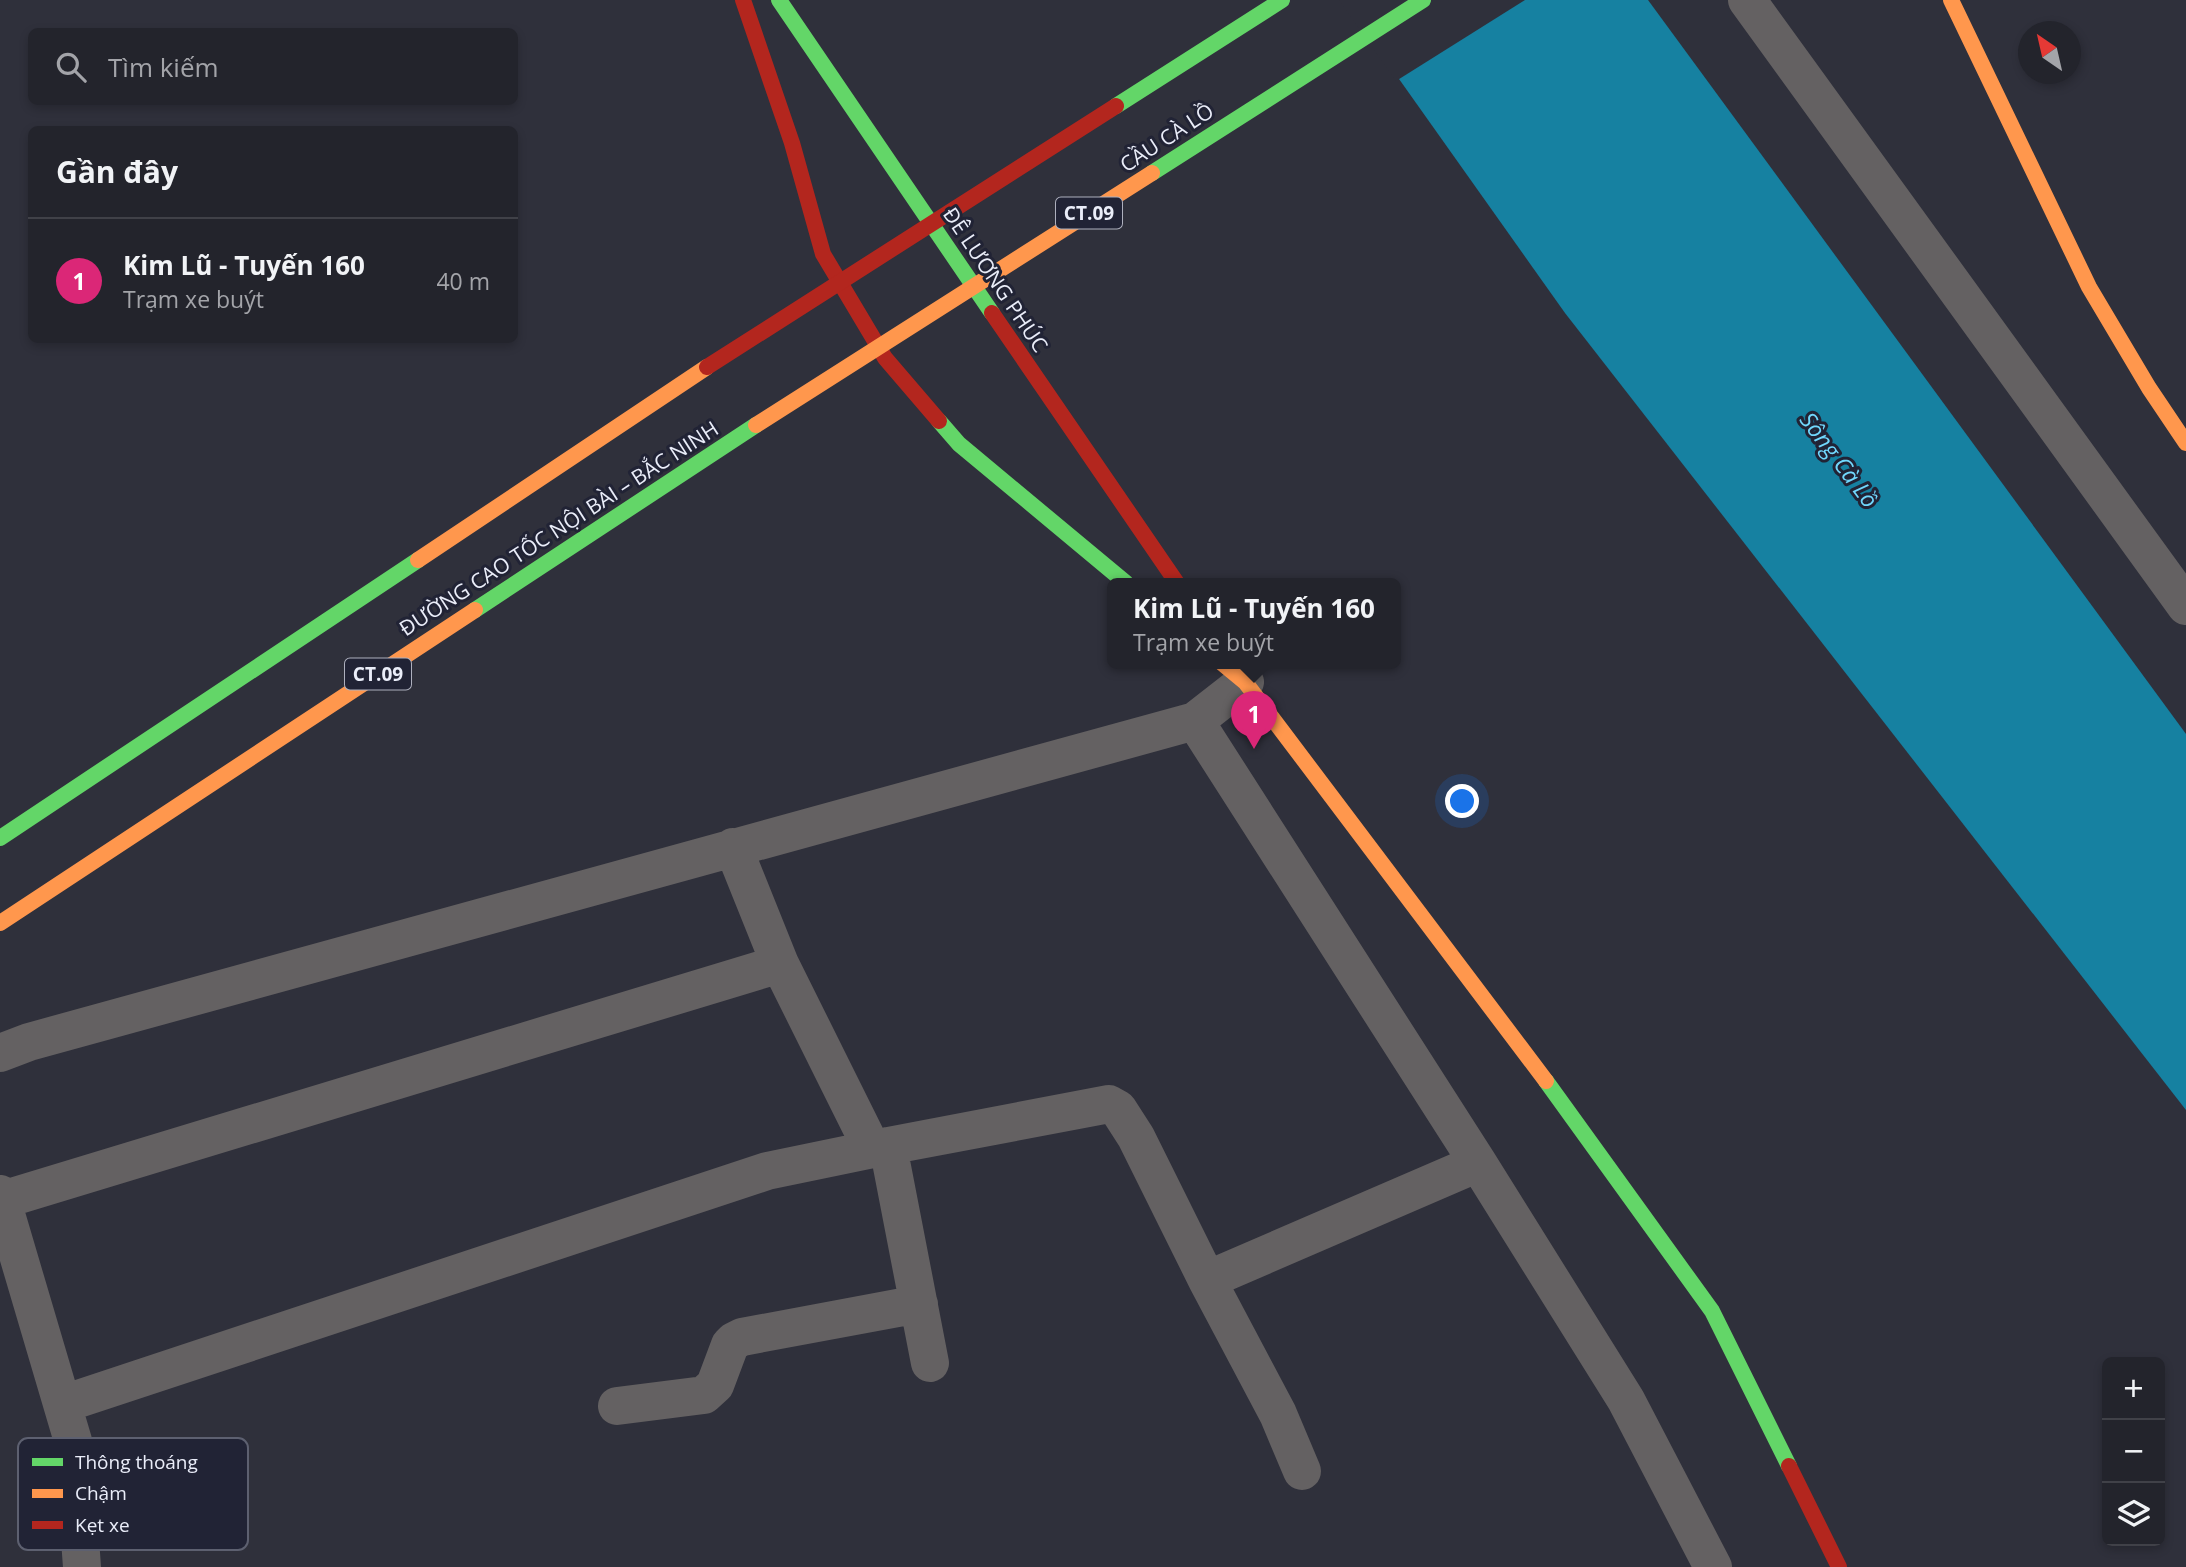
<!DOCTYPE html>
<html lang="vi">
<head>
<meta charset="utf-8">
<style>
	body { margin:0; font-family:"Open Sans",sans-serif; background:#2f3038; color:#f1f3f6 }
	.controls { position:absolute; right:21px; bottom:21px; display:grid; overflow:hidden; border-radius:10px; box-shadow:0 4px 10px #0003 }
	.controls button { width:63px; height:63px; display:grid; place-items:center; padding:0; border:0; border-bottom:2px solid #404148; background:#23242c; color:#f1f3f6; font:35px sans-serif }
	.compass { position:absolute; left:2018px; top:21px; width:63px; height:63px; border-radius:50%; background:#23242c; box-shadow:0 4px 10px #0003; rotate:326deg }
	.you { position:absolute; left:1463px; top:802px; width:24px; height:24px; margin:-18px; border:5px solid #fff; border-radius:50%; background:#1a73e8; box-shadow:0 0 0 10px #1a73e833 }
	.badge { display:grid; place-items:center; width:46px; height:46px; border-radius:50%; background:#db2777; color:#fff; font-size:23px; font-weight:700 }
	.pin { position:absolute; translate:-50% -58px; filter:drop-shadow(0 2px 4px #0008) }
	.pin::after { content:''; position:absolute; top:37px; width:24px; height:21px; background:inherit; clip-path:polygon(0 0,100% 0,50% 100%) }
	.popup { position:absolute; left:1107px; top:578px; width:294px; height:91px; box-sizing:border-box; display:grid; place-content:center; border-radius:10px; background:#23242c; filter:drop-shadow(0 2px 5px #0005); font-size:23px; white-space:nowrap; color:#a3a4a9 }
	.popup b { font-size:26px; color:#f1f3f6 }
	.popup::after { content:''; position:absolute; left:50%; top:100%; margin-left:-14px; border:14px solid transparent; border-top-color:#23242c }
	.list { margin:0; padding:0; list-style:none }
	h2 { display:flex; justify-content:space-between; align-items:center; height:91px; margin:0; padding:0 28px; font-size:30px }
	h2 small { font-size:23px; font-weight:400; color:#a3a4a9 }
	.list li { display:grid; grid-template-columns:46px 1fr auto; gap:21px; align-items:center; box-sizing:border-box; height:126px; padding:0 28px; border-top:2px solid #404148 }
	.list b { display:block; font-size:26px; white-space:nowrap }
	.list p { margin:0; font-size:23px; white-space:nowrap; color:#a3a4a9 }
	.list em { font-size:23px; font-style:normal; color:#a3a4a9 }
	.icon { flex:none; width:38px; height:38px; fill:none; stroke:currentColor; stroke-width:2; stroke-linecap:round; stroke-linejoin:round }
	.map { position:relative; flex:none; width:2186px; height:1567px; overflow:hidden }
	.search { position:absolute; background:#23242c; box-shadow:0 4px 10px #0003; left:28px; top:28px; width:490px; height:77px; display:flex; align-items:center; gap:18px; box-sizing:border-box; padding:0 24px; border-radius:10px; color:#a3a4a9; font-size:26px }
	.panel { position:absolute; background:#23242c; box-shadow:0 4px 10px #0003; left:28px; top:126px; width:490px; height:217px; border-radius:10px }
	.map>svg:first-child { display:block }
</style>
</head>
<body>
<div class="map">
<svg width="2186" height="1567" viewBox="0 0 2186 1567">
	<rect width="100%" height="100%" fill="#2f303b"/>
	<path fill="#1681a1" d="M 1343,0 L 1648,0 L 2186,734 L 2186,1110 L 1565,313 Z"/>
	<path fill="#2f303b" d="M 1339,0 L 1525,0 L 1396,81 Z"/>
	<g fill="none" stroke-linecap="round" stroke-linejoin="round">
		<path stroke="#646162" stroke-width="38" d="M 1747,0 L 2186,606
			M 1195,721 L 1478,1163 L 1626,1400 L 1713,1567
			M 733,847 L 780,964 L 872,1149
			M 0,1053 L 29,1042 L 1195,721 L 1245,682
			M 888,1146 L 930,1363
			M 0,1194 L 73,1441 L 82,1567
			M 2,1200 L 780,964
			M 1207,1280 L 1478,1163
			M 63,1404 L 767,1171 L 888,1146 L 1109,1104 L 1118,1109 L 1136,1137 L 1207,1280 L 1278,1414 L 1302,1471
			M 617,1406 L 704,1395 L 715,1385 L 730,1345 L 734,1341 L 742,1337 L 919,1304"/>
		<path stroke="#63d668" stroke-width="16" d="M 779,0 L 992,313
			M 939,421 L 959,444 L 1126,583
			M 475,610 L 756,425
			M 0,838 L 418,560
			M 1546,1081 L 1712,1311 L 1789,1466"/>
		<path stroke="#ff974d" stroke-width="16" d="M 1951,0 L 2089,287 L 2149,388 L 2186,443
			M 418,560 L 707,367
			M 1222,663 L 1245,682 L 1546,1081
			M 0,923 L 475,610"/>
		<path stroke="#b3261e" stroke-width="16" d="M 743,0 L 792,143 L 823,254 L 885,358 L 939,421
			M 992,313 L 1177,583
			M 1789,1466 L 1839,1567"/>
		<path stroke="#63d668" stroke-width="16" d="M 1116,106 L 1282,0
			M 1152,173 L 1423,0"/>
		<path stroke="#ff974d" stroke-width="16" d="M 756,425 L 1152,173"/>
		<path stroke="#b3261e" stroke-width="16" d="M 707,367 L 1116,106"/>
	</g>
	<g text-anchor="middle" stroke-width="6" stroke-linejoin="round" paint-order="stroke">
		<g fill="#212335" stroke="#aeb0be" stroke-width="2">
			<rect x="1056" y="197.5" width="66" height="31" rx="5"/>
			<rect x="345" y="658.5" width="66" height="31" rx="5"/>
		</g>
		<g font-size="19" font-weight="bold" fill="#eaedf9">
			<text x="1089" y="220">CT.09</text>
			<text x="378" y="681">CT.09</text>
		</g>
		<g font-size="21" fill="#eaedf9" stroke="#212335">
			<text transform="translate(1167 138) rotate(-33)" y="7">CẦU CÀ LỒ</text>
			<text transform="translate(995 280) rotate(56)" y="7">ĐÊ LƯƠNG PHÚC</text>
			<text transform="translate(559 529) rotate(-33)" y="7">ĐƯỜNG CAO TỐC NỘI BÀI – BẮC NINH</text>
		</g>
		<g font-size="23" font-style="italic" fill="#71d8fd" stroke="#212335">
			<text transform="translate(1839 460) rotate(53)" y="8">Sông Cà Lồ</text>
		</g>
	</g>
	<rect x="18" y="1438" width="230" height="112" rx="10" fill="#212335" stroke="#5d6070" stroke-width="2"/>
	<rect x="32" y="1458" width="31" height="8" fill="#63d668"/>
	<rect x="32" y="1489" width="31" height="9" fill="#ff974d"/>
	<rect x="32" y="1521" width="31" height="8" fill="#b3261e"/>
	<g font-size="19" fill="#eaedf9">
		<text x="75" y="1469">Thông thoáng</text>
		<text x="75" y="1500">Chậm</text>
		<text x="75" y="1532">Kẹt xe</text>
	</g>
</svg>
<div class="controls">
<button>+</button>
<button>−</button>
<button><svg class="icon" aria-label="layers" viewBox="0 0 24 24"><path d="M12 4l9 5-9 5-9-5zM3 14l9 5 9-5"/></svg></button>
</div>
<svg class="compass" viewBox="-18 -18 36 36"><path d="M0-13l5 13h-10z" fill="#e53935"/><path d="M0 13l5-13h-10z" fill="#a3a4a9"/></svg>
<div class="you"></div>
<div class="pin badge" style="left:1254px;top:749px">1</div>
<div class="popup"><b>Kim Lũ - Tuyến 160</b>Trạm xe buýt</div>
<div class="search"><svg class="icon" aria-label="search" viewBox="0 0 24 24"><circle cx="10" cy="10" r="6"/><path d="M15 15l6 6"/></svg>Tìm kiếm</div>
<section class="panel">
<h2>Gần đây<small></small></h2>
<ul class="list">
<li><span class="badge">1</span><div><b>Kim Lũ - Tuyến 160</b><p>Trạm xe buýt</p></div><em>40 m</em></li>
</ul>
</section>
</div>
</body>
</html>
